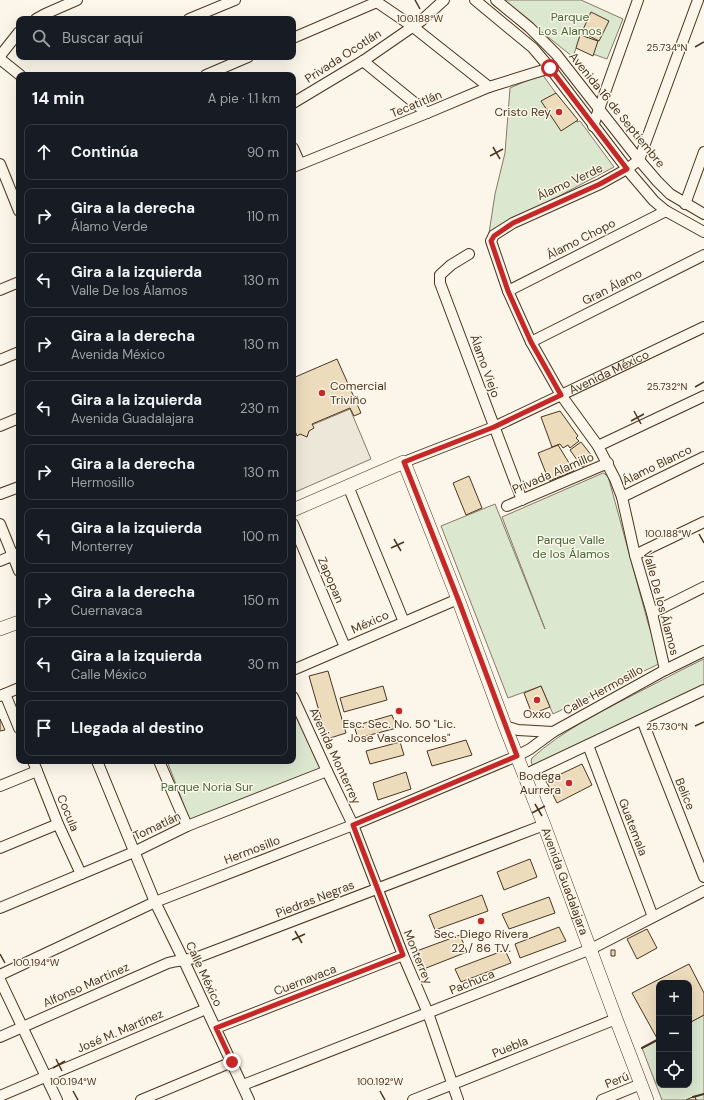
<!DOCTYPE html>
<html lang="es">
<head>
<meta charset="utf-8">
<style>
	body { margin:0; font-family:"DM Sans",sans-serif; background:#242831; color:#f1f3f6 }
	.controls { position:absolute; right:12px; bottom:12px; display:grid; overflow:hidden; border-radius:8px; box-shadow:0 4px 16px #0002 }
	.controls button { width:36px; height:36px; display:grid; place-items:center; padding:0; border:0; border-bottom:1px solid #363941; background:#171b24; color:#f1f3f6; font:20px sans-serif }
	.stop { position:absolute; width:12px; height:12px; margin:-9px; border:3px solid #c62828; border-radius:50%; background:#fff }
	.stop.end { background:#c62828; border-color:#fff; box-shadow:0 1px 4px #0008 }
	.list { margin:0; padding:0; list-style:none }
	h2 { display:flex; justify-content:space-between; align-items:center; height:52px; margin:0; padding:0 16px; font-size:17px }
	h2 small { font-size:13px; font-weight:400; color:#9ea1a6 }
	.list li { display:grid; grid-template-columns:26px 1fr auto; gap:12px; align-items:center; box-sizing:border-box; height:56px; margin:0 8px 8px; padding:0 8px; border:1px solid #363941; border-radius:8px }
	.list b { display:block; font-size:15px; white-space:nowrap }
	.list p { margin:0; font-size:13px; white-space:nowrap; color:#9ea1a6 }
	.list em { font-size:13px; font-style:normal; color:#9ea1a6 }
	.icon { flex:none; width:22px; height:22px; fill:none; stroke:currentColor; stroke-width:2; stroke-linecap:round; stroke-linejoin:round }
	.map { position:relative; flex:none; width:704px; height:1100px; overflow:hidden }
	.search { position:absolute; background:#171b24; box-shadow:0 4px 16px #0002; left:16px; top:16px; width:280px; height:44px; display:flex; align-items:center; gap:10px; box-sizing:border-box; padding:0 14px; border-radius:8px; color:#9ea1a6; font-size:15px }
	.panel { position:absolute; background:#171b24; box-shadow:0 4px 16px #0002; left:16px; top:72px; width:280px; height:692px; border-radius:8px }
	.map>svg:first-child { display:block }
</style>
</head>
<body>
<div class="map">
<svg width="704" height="1100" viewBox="0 0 704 1100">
	<rect width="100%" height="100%" fill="#fbf6e9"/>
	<path fill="#dce7d0" stroke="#887966" d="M 502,0 L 581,0 L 623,19 L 607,59 L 576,48 L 573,57 Z
		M 542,74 L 577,122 L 580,121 L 614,167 L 489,233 L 495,194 L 505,153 L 510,88 Z
		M 603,473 L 608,476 L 648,623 L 661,663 L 553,714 L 541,686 L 508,698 L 441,526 L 495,504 L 545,629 L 502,517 Z
		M 704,659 L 704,688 L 533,767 L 531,761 L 532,758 C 562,731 598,713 633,695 C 657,683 680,670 704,659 Z
		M 293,707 L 322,772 L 190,821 L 167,761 L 293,761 Z
		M 704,1015 L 704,1100 L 696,1100 L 695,1097 L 686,1100 L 662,1100 L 642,1048 L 659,1039 L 659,1085 L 689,1085 L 689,1023 Z"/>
	<path fill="#ede7d9" stroke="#887966" d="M 350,409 L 371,459 L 293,493 L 293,433 Z"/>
	<path fill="#ecdcbc" stroke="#4a3520" d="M 591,12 L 609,21 L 599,41 L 582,32 Z
		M 580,35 L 598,41 L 593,56 L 576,48 Z
		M 556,93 L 578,120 L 561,131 L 541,101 Z
		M 337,359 L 361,413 L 354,416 L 350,408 L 312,424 L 314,428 L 309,431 L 307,437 L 300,434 L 297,436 L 295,431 L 293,432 L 293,378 Z
		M 560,411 L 578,436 L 576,438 L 579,441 L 570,448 L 568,445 L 563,448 L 560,444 L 552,447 L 541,417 Z
		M 581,442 L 592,456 L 591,461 L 582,467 L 570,450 Z
		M 558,445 L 574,471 L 549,481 L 538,453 Z
		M 469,476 L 482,508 L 466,515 L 453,483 Z
		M 328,671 L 346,733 L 327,739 L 309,676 Z
		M 383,686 L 387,700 L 344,712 L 340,698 Z
		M 541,686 L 550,707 L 532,714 L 524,693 Z
		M 392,715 L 397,728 L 358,738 L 354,726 Z
		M 0,719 L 5,730 L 0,731 Z
		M 466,740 L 472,755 L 432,766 L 427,751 Z
		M 400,742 L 404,755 L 370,764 L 366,751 Z
		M 582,764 L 592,785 L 557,803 L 546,781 Z
		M 406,772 L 411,789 L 378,800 L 373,783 Z
		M 530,859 L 537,877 L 504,890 L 497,872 Z
		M 482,895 L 488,911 L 435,930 L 429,915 Z
		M 549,897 L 555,913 L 509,929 L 502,914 Z
		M 559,927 L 566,941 L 520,958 L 515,944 Z
		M 647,929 L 657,948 L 637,959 L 627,939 Z
		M 460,935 L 467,952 L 421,970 L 414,952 Z
		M 505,950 L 511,963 L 461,982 L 455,969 Z
		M 611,950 L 615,950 L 615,956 L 611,956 Z
		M 689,964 L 704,993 L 704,1015 L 689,1023 L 689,983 L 659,983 L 659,1039 L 658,1040 L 632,993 Z
		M 695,1096 L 696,1100 L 686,1100 Z"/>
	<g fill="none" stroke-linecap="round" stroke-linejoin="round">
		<defs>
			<g id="minor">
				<path d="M 374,0 L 412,26 L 489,87"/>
				<path d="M 475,0 L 533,48 L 550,68 L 631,174 L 654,201 L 666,211 L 704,232"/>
				<path d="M 496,0 L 529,27 L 556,54 L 639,160 L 657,181 L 670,194 L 704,214"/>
				<path d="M 36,19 L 45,14 L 77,0"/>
				<path d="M 189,19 L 235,0"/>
				<path d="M 293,38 L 377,2"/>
				<path d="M 0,56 L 19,32"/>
				<path d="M 0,59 L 20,75"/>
				<path d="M 363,61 L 427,113"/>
				<path d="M 206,75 L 248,57"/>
				<path d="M 293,103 L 363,61 L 421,21 L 444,0"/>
				<path d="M 593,126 L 638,0"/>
				<path d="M 293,148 L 300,164"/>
				<path d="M 0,164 L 19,211"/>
				<path d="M 293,167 L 427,113 L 489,87 L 550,68"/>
				<path d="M 685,204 L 704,152"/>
				<path d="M 469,254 L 451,265 L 440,275 L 440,283 L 522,500"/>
				<path d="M 0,290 L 19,282"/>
				<path d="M 508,291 L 666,211"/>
				<path d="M 531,342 L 704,255"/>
				<path d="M 0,360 L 19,352"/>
				<path d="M 0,426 L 19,418"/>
				<path d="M 598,446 L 704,396"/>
				<path id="s1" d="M 404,462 L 494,427 L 704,327"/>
				<path d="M 348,486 L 404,622"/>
				<path d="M 0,494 L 19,487"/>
				<path d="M 622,497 L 704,457"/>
				<path d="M 507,506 L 608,463"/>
				<path d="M 0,524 L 19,571"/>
				<path d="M 293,524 L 345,647"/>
				<path d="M 635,555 L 704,522"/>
				<path d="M 0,561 L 19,553"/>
				<path d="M 652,613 L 704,587"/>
				<path d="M 293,670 L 458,599"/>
				<path d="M 665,670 L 652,613 L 635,555 L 622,497 L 615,479 L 598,446 L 561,395 L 531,342 L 508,291 L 491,241 L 494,235 L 513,223 L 600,184 L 627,169 L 639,160 L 698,0"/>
				<path d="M 5,694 L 19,728"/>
				<path d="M 0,696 L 19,688"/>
				<path d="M 293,697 L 327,771 L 353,825 L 403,955 L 428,1013 L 458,1100"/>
				<path d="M 642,720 L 704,877"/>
				<path d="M 505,726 L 518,730 L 553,732"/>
				<path d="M 588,745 L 653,917"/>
				<path d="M 33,761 L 58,824 L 81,874"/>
				<path d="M 97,761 L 155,902 L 184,961 L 249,1100"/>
				<path d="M 159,761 L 187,826"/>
				<path d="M 524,775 L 704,690"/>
				<path d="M 0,786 L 37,771"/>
				<path d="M 0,848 L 58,824"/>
				<path d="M 0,908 L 134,852 L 187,826 L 327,771"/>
				<path d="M 0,975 L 155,902 L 353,825 L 517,756 L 530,749 L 553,732 L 665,670 L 704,651"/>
				<path d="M 0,980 L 57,1100"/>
				<path d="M 216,1028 L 403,955"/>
				<path d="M 0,1037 L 168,963 C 179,960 190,960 201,956 L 544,825"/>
				<path d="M 243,1085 L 591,949 L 704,891"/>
				<path d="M 0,1096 L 206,1009"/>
				<path d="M 141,1100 L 232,1062"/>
				<path d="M 413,1100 L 616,1019"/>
				<path d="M 602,1100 L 641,1084"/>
			</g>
			<g id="major">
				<path id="s2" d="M 293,510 L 404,462 L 458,599 L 505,726 L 544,825 L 616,1019 L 647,1100"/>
				<path d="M 0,629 L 19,622"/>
			</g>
		</defs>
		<use href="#minor" stroke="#4a3520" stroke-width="12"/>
		<use href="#major" stroke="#4a3520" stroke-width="14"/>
		<use href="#minor" stroke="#fbf6e9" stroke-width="10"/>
		<use href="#major" stroke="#fbf6e9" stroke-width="13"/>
		<path stroke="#4a3520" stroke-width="2" d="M 642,1048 L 659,1039
			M 693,1097 L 704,1094"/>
	</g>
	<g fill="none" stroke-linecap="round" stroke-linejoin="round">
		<path stroke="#c62828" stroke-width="5" d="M 232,1062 L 216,1028 L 403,955 L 353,825 L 517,756 L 458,599 L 404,462 L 494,427 L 561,395 L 531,342 L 508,291 L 491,241 L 494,236 L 513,223 L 600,184 L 627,169 L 550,68"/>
	</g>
	<path fill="none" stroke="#4a3520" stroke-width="1.5" d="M 415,0 L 420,9M 695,47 L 704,42M 493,147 L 500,159M 490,156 L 503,149M 695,387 L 704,382M 634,411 L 641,424M 631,421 L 644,414M 699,534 L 704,543M 394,539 L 401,551M 391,548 L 404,542M 695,726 L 704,722M 535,804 L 542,816M 532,813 L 545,806M 295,931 L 302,943M 292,940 L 305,934M 0,954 L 5,963M 56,1059 L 62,1071M 53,1068 L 65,1061M 73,1091 L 78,1100M 380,1091 L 385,1100"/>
	<g fill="#c62828" stroke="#fbf6e9" stroke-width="1.5">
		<circle cx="559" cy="112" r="4"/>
		<circle cx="322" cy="393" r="4"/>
		<circle cx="537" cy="700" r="4"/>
		<circle cx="399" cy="711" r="4"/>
		<circle cx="569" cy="783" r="4"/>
		<circle cx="481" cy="921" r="4"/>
	</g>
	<g text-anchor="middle" stroke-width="3" stroke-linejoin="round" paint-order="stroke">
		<g font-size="12" fill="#436837" stroke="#fbf6e9">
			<text x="570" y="21">Parque<tspan x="570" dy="14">Los Alamos</tspan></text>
			<text x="571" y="544">Parque Valle<tspan x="571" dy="14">de los Álamos</tspan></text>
			<text x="207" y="791">Parque Noria Sur</text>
		</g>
		<g font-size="12" fill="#4a3520" stroke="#fbf6e9">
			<text transform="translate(343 56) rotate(-33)" y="4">Privada Ocotlán</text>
			<text transform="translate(416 104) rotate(-22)" y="4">Tecatitlán</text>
			<text transform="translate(617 110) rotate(51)" y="4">Avenida 16 de Septiembre</text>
			<text transform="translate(570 182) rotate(-25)" y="4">Álamo Verde</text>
			<text transform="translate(581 239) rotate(-27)" y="4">Álamo Chopo</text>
			<text transform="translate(612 287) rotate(-27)" y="4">Gran Álamo</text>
			<text transform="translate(485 366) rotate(70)" y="4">Álamo Viejo</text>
			<text dy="4" stroke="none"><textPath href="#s1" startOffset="224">Avenida México</textPath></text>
			<text transform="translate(657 465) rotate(-26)" y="4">Álamo Blanco</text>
			<text transform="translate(553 473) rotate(-23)" y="4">Privada Alamillo</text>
			<text transform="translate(331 580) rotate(67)" y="4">Zapopan</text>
			<text transform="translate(661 603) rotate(75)" y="4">Valle De los Álamos</text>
			<text transform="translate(370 622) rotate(-24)" y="4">México</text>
			<text transform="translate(603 690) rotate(-29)" y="4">Calle Hermosillo</text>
			<text transform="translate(335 756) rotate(65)" y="4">Avenida Monterrey</text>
			<text transform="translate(685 794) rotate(68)" y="4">Belice</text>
			<text transform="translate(68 813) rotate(67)" y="4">Cocula</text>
			<text transform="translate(157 826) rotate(-25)" y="4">Tomatlán</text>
			<text transform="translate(633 827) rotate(69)" y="4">Guatemala</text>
			<text transform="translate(252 850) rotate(-21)" y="4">Hermosillo</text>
			<text dy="4" stroke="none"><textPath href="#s2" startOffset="570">Avenida Guadalajara</textPath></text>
			<text transform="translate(315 899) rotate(-21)" y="4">Piedras Negras</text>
			<text transform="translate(418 957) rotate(68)" y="4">Monterrey</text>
			<text transform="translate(204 974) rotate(65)" y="4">Calle México</text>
			<text transform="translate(305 980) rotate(-21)" y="4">Cuernavaca</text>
			<text transform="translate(472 982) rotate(-22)" y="4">Pachuca</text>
			<text transform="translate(86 985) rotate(-24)" y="4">Alfonso Martinez</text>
			<text transform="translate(120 1031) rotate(-23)" y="4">José M. Martínez</text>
			<text transform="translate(510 1047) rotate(-22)" y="4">Puebla</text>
			<text transform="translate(617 1080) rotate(-22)" y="4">Perú</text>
		</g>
		<g font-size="12" fill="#4a3520" stroke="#fbf6e9">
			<text x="551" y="116" text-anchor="end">Cristo Rey</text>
			<text x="330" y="390" text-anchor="start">Comercial<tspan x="330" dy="14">Triviño</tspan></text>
			<text x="537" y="718">Oxxo</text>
			<text x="399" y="728">Esc. Sec. No. 50 "Lic.<tspan x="399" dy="14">Jose Vasconcelos"</tspan></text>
			<text x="561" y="780" text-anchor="end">Bodega<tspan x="561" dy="14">Aurrera</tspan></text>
			<text x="481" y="938">Sec. Diego Rivera<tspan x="481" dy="14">22 / 86 T.V.</tspan></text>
		</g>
	</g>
	<g font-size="10" text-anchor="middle" fill="#4a3520" stroke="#fbf6e9" stroke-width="3" stroke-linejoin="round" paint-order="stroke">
		<text x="420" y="22">100.188°W</text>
		<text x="667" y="51">25.734°N</text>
		<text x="667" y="390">25.732°N</text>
		<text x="668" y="537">100.188°W</text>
		<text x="667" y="730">25.730°N</text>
		<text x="36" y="966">100.194°W</text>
		<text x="73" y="1085">100.194°W</text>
		<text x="380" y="1085">100.192°W</text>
	</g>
</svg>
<div class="controls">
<button>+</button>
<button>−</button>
<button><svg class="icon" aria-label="locate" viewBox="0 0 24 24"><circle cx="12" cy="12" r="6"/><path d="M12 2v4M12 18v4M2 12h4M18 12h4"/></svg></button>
</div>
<div class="stop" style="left:550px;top:68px"></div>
<div class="stop end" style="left:232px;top:1062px"></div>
<div class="search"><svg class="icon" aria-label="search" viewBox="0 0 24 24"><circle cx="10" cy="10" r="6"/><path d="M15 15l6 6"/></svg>Buscar aquí</div>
<section class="panel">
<h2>14 min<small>A pie · 1.1 km</small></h2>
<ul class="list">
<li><svg class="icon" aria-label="ahead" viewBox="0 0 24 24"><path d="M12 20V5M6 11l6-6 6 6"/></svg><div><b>Continúa</b></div><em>90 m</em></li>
<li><svg class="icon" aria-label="right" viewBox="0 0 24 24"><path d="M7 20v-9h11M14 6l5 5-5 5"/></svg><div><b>Gira a la derecha</b><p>Álamo Verde</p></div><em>110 m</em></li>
<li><svg class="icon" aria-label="left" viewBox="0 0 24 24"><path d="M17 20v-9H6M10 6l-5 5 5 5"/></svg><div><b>Gira a la izquierda</b><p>Valle De los Álamos</p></div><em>130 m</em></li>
<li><svg class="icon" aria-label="right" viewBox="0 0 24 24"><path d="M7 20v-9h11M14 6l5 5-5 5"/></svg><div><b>Gira a la derecha</b><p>Avenida México</p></div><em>130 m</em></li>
<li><svg class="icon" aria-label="left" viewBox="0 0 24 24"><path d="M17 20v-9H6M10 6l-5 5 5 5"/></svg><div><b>Gira a la izquierda</b><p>Avenida Guadalajara</p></div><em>230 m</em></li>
<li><svg class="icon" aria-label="right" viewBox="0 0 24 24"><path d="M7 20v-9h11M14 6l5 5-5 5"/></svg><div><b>Gira a la derecha</b><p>Hermosillo</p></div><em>130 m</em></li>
<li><svg class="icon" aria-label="left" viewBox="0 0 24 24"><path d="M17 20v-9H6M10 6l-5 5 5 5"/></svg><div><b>Gira a la izquierda</b><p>Monterrey</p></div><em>100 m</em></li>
<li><svg class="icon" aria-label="right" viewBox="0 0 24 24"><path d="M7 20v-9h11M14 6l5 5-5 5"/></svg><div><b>Gira a la derecha</b><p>Cuernavaca</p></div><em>150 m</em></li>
<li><svg class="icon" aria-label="left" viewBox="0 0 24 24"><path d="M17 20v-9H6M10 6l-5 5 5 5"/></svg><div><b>Gira a la izquierda</b><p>Calle México</p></div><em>30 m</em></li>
<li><svg class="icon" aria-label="arrive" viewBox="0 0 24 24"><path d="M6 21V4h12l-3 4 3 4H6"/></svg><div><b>Llegada al destino</b></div></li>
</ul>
</section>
</div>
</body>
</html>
